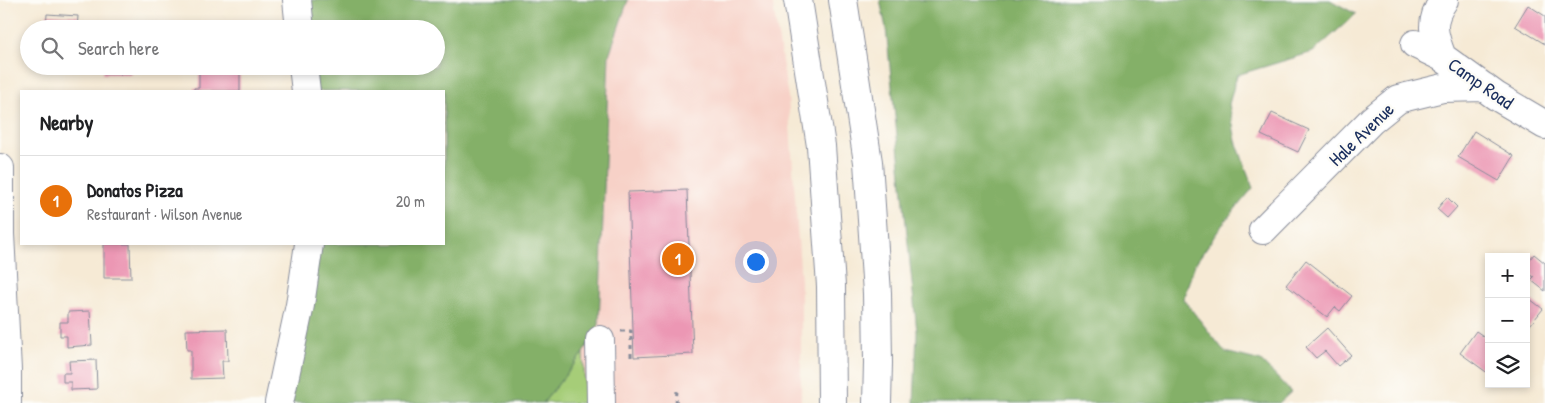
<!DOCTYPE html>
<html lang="en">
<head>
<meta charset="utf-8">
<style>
	body { margin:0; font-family:"Patrick Hand",sans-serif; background:#f6f6f6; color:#202124 }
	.controls { position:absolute; right:15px; bottom:15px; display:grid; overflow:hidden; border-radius:0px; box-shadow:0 2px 8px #0003 }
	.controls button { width:45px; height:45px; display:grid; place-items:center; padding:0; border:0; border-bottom:1px solid #e0e0e0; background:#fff; color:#202124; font:25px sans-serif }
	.you { position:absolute; left:755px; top:261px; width:18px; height:18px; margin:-12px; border:4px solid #fff; border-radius:50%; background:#1a73e8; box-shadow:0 0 0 8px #1a73e833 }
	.badge { display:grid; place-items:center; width:32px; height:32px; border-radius:50%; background:#1f6fb2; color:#fff; font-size:16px; font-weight:700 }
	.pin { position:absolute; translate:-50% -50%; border:2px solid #fff; box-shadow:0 1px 5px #0006 }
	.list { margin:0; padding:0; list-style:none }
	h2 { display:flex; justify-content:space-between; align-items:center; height:65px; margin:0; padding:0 20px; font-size:21px }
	h2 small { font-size:16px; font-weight:400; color:#757577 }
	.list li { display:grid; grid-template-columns:32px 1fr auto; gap:15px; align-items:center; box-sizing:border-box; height:90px; padding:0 20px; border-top:1px solid #e0e0e0 }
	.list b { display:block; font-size:19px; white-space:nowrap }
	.list p { margin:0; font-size:16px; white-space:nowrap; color:#757577 }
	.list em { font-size:16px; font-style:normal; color:#757577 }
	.icon { flex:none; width:28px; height:28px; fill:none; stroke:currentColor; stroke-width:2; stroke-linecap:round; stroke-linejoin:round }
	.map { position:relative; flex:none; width:1545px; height:403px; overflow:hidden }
	.search { position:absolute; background:#fff; box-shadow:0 2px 8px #0003; left:20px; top:20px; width:425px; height:55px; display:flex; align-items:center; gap:12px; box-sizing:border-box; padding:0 18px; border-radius:28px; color:#757577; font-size:19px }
	.panel { position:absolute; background:#fff; box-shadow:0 2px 8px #0003; left:20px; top:90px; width:425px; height:155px; border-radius:0px }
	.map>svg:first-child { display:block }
</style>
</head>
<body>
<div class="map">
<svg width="1545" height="403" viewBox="0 0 1545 403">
	<rect width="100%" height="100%" fill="#fdfcf7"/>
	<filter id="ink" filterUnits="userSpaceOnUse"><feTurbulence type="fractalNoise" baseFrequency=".02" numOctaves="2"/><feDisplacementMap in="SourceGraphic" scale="10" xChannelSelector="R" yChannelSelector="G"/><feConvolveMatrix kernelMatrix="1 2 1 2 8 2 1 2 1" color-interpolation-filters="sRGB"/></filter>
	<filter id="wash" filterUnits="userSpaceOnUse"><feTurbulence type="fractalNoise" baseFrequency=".0096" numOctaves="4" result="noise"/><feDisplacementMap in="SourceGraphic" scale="20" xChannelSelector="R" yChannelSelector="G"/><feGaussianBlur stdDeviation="1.12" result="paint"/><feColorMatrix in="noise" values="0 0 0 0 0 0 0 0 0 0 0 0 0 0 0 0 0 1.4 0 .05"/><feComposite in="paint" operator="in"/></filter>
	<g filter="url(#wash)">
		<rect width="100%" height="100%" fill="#f6ead5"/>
		<path fill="#f7d1c7" d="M 628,0 L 772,0 L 788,97 L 801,282 L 801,403 L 586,403 L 583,353 L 599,325 L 609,55 Z"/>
		<path fill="#a6cd78" stroke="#607e6b" d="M 583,353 L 586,403 L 543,403 Z"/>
		<path fill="#84b068" stroke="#507063" d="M 302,0 L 628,0 L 609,55 L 599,325 L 583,353 L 543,403 L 287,403 L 316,244 L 444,244 L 444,91 L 313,91 L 310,66 L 436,66 L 436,29 L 305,29 Z
			M 880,0 L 1330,0 L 1356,14 L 1313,52 L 1237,75 L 1229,104 L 1236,141 L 1253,188 L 1225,221 L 1195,264 L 1183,299 L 1225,352 L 1261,361 L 1291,392 L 1279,403 L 914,403 L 917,332 L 886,28 Z"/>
		<g id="blocks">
			<path fill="#ec97b4" d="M 1528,5 L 1545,16 L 1545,44 L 1515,26 Z
				M 47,14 L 78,16 L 77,29 L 46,29 Z
				M 103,66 L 131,66 L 131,74 L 103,74 Z
				M 199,66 L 240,66 L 240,91 L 194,91 L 194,88 L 199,88 Z
				M 1272,113 L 1309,130 L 1298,152 L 1261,135 Z
				M 1474,131 L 1514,156 L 1499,181 L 1458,157 Z
				M 687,190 L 693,354 L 634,357 L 628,192 Z
				M 1447,197 L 1457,207 L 1447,218 L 1437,209 Z
				M 104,244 L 130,244 L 131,278 L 104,278 Z
				M 1534,254 L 1545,263 L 1545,291 L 1531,280 L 1534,277 L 1526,271 L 1526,264 Z
				M 1306,260 L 1352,296 L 1340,311 L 1335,307 L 1327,317 L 1286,285 Z
				M 1526,296 L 1543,309 L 1526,330 Z
				M 90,311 L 92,345 L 67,347 L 67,336 L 60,336 L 60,322 L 68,322 L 68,312 Z
				M 1327,328 L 1351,355 L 1338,366 L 1325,351 L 1316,358 L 1306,347 Z
				M 227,329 L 228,361 L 222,361 L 223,378 L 191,379 L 191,350 L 187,350 L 186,330 Z
				M 1476,331 L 1489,340 L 1489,374 L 1460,353 Z
				M 96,360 L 97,389 L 71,390 L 71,382 L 63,382 L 63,373 L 70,373 L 69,361 Z"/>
		</g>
	</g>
	<g filter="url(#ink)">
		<use href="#blocks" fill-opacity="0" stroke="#888c9a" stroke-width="1"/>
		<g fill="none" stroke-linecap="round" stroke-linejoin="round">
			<defs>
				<path id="minor" d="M 297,0 L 300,29
					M 1415,44 L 1442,57 L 1496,96 L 1545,125
					M 1442,57 C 1433,34 1429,21 1444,0
					M 303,66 L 306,91
					M 0,168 L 0,234 L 7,370 L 7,403
					M 1263,230 L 1372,120 L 1398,99 L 1443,88 L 1484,87
					M 600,340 L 601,403
					M 279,403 L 300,305 L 309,244"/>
				<path id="highway" d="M 798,0 L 821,146 L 831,286 L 832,403
					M 843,0 L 868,162 L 877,293 L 878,363 L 877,403"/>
			</defs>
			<use href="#minor" stroke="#888c9a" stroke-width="30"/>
			<use href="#highway" stroke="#888c9a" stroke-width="30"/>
			<path stroke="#888c9a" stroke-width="3" stroke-dasharray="4 4" stroke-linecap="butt" d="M 621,331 L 631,331 L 631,360
				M 676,403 L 677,391"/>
			<use href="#minor" stroke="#fff" stroke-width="28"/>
			<use href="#highway" stroke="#fff" stroke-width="28"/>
		</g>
	</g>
	<g text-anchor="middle" stroke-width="5" stroke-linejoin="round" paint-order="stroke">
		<g font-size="19" fill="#1b2f5e" stroke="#fdfcf7">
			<text transform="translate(1481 83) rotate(35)" y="7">Camp Road</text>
			<text transform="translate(1361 134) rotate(-44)" y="7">Hale Avenue</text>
		</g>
	</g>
</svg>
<div class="controls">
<button>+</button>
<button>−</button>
<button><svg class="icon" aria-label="layers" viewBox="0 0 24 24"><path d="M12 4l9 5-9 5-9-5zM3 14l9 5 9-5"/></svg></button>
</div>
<div class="you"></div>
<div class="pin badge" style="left:678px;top:259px;background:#e8710a">1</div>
<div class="search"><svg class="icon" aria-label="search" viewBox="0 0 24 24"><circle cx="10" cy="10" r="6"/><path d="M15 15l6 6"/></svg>Search here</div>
<section class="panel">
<h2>Nearby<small></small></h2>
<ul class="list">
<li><span class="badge" style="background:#e8710a">1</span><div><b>Donatos Pizza</b><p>Restaurant · Wilson Avenue</p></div><em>20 m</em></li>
</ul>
</section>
</div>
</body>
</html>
